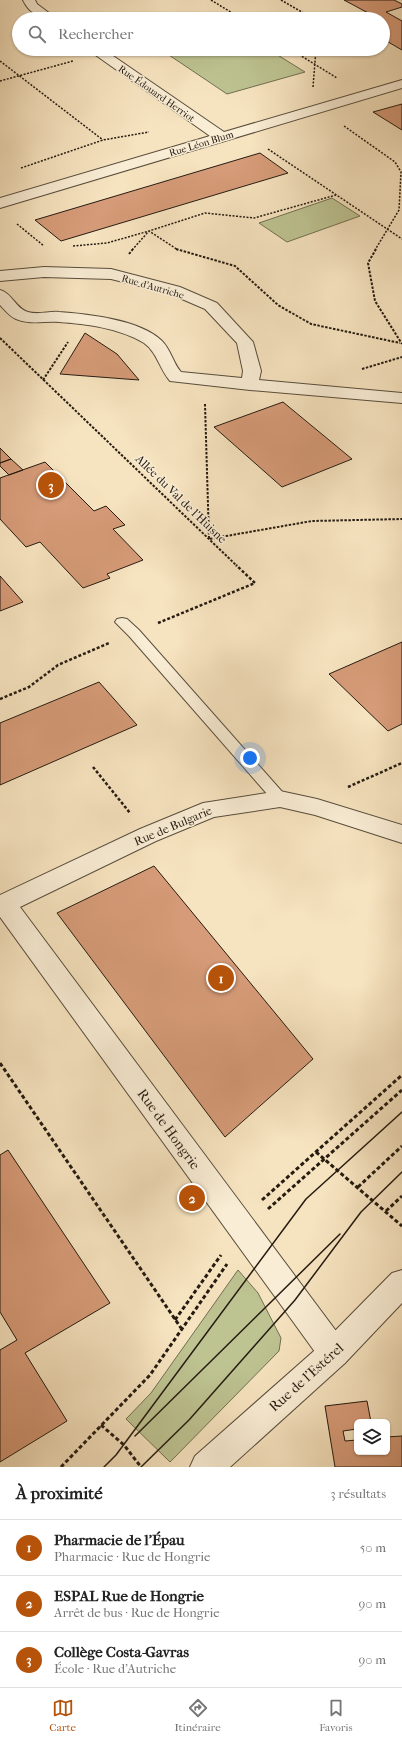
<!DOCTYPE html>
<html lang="fr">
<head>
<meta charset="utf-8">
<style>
	body { margin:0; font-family:"IM FELL French Canon",serif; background:#f2f2f2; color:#222 }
	.controls { position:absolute; right:12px; bottom:12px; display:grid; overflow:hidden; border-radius:6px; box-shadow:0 1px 3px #0004 }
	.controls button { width:36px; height:36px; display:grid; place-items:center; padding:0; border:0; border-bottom:1px solid #e0e0e0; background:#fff; color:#222; font:20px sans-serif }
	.you { position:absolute; left:250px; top:758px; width:14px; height:14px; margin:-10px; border:3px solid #fff; border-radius:50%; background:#1a73e8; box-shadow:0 0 0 6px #1a73e833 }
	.badge { display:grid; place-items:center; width:26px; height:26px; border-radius:50%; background:#b45309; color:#fff; font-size:13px; font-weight:700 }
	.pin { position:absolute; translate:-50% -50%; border:2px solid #fff; box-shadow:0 1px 4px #0006 }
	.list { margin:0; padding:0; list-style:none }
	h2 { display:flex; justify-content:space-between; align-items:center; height:52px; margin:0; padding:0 16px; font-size:17px }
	h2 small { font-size:13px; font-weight:400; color:#767676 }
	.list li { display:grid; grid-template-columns:26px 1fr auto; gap:12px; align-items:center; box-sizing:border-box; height:56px; padding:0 16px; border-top:1px solid #e0e0e0 }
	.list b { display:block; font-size:15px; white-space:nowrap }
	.list p { margin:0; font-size:13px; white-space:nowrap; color:#767676 }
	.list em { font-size:13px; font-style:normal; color:#767676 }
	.icon { flex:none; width:22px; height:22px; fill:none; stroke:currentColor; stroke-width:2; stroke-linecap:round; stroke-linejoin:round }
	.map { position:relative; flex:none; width:402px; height:1467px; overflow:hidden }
	.search { position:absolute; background:#fff; box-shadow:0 1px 3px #0004; left:12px; right:12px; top:12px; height:44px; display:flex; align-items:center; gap:10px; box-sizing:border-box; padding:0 14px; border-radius:22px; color:#767676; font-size:15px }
	.sheet { height:220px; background:#fff }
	nav { display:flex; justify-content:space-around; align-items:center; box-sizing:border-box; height:56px; border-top:1px solid #e0e0e0; background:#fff; font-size:11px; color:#767676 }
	nav a { display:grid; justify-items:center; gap:2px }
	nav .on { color:#b45309 }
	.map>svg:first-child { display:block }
</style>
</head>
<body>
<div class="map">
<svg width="402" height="1467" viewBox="0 0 402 1467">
	<rect width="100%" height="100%" fill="#f6e3bf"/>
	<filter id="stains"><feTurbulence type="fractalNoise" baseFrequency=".005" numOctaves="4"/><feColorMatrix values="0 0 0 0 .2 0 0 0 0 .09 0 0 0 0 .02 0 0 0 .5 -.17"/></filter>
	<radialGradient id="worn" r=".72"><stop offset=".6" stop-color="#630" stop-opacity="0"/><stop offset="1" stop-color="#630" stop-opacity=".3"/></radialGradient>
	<path fill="#bdc391" stroke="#716f51" d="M 160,49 L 268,49 L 305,72 L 227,94 Z
		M 332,198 L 360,216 L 287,242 L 259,223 Z
		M 238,1270 L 258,1293 L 281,1338 L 279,1351 L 170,1462 L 126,1419 L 151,1393 Z"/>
	<path fill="#d69b78" stroke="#251b11" d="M 344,0 L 394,0 L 402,4 L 402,7 L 386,12 L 402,21 L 402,50 L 383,39 L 383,19 L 359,19 L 372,15 Z
		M 402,104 L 402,130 L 373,112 Z
		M 260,153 L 288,173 L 61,241 L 35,220 Z
		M 85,333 L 117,354 L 139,380 L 60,374 Z
		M 283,402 L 352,459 L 282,487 L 214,427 Z
		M 0,448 L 11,459 L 0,463 Z
		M 11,459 L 23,470 L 9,475 L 0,466 L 0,463 Z
		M 45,462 L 94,511 L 106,506 L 125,525 L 113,529 L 143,560 L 107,574 L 110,578 L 83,588 L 40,542 L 26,547 L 0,519 L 0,478 Z
		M 0,576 L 23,602 L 0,611 Z
		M 402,642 L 402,724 L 388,731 L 329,674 Z
		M 99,682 L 137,725 L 0,785 L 0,723 Z
		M 154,866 L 313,1059 L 225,1137 L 57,913 Z
		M 8,1150 L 110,1303 L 25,1353 L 67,1421 L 0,1462 L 0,1350 L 17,1340 L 0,1312 L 0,1155 Z
		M 367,1401 L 371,1422 L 357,1422 L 357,1429 L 343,1431 L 345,1441 L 357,1440 L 357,1452 L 387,1452 L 387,1437 L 402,1436 L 402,1467 L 335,1467 L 325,1406 Z"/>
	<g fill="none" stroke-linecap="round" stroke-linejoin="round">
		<defs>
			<path id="service" d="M 122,618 L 127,619 L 139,630 L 285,795 L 287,799 L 285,803 L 280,804 L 275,803 L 129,636 L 115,622 L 117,619 Z"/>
			<path id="minor" d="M 23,0 L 35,0 L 37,4 L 57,19 C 42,19 30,15 23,0 Z
				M 87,49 L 103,49 L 224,132 L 402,80 L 402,88 L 0,208 L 0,198 L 210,136 Z
				M 44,267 L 111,269 L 180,287 L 217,303 L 253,342 L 261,371 L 259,380 L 402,393 L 402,403 L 250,390 L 170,381 C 160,370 157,352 144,343 C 119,328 87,324 59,322 C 44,321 30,325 16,319 C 9,316 5,310 0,305 L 0,290 C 12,293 16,309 28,312 C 38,315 49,311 59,312 C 88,314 141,320 162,341 C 171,350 173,363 181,372 L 242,378 L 243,371 L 237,343 L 205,309 L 168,293 L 111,279 L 44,277 L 0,281 L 0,271 Z
				M 280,791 L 317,799 L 402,825 L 402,843 L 315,815 L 280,807 L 214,817 L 156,841 L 20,907 L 345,1343 L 349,1353 L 345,1363 L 334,1367 L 323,1363 L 0,917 L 0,895 L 140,829 L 203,803 Z"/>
			<path id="tertiary" d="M 402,1270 L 402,1303 L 345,1363 L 230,1467 L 190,1467 L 195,1456 L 323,1343 L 392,1273 Z"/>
		</defs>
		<use href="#service" stroke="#594d3c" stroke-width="2"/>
		<use href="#minor" stroke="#594d3c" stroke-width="2"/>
		<use href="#tertiary" stroke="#594d3c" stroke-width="2"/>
		<path stroke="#251b11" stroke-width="1.5" stroke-dasharray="2 1.5" stroke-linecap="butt" d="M 211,0 L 242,19
			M 281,0 L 314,19
			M 290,49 L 337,78
			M 0,61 L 103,140
			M 0,81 L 73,61
			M 313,87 L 316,49
			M 344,126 L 395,162 L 401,172 L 399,210 L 375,250
			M 268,149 L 402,239
			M 21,168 L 103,140 L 149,132
			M 17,224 L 44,246
			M 73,246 L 107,243 L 149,231 L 178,250
			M 132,250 L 149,231 L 205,213 L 254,218 L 336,195"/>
		<path stroke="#251b11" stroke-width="2" stroke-dasharray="2.5 1.5" stroke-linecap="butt" d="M 176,249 L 235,266 L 278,305 L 311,324 L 400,343
			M 376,249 L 368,263 L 375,301 L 402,344
			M 129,254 L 133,249
			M 0,338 L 237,566
			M 362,369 L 402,357
			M 43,380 L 68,342
			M 205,404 L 209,539 L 312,521 L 402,519"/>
		<path stroke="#251b11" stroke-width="2.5" stroke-dasharray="3 2" stroke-linecap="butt" d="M 158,623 L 255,583 L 236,565
			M 0,699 L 29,687 L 58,665 L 109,643
			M 93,767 L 130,813
			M 348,787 L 402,763"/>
		<path stroke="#251b11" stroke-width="3" stroke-dasharray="4 2.5" stroke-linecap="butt" d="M 0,1063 L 181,1328
			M 316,1152 L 402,1226
			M 358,1187 L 402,1146
			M 262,1200 L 402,1075
			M 268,1209 L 402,1090
			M 386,1211 L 402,1196
			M 175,1320 L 221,1255
			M 101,1425 L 124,1445 L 141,1467
			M 61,1467 L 150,1375 L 227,1264"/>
		<use href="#service" fill="#f9edd5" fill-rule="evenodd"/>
		<use href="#minor" fill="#f9edd5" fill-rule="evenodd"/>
		<use href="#tertiary" fill="#f9edd5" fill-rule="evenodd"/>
		<path stroke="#251b11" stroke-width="1.5" d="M 135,1436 L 340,1234
			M 104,1467 L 116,1455 L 306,1199 L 402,1112
			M 141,1467 L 189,1420 L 295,1300 L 361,1212 L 402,1172"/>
	</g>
	<g text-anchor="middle" stroke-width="3" stroke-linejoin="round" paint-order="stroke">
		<g font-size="10" fill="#251b11" stroke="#f9edd5">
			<text transform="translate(157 93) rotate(35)" y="4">Rue Édouard Herriot</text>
			<text transform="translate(201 143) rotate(-17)" y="4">Rue Léon Blum</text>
			<text transform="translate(153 286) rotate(16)" y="4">Rue d'Autriche</text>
		</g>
		<g font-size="12" fill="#251b11" stroke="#f9edd5">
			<text transform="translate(181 499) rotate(44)" y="4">Allée du Val de l'Huisne</text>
			<text transform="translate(173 826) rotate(-23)" y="4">Rue de Bulgarie</text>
		</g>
		<g font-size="14" fill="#251b11" stroke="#f9edd5">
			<text transform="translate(169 1129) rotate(54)" y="5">Rue de Hongrie</text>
			<text transform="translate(306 1377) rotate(-42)" y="5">Rue de l'Estérel</text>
		</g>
	</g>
	<rect width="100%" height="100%" filter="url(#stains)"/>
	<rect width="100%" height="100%" fill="url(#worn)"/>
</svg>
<div class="controls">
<button><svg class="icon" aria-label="layers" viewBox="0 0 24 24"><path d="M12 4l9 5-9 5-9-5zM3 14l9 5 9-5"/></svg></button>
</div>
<div class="you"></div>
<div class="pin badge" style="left:221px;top:978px">1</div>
<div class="pin badge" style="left:192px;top:1198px">2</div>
<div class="pin badge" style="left:51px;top:485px">3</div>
<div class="search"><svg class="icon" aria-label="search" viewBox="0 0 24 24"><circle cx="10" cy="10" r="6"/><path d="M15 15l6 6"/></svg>Rechercher</div>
</div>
<section class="sheet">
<h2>À proximité<small>3 résultats</small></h2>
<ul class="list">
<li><span class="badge">1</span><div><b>Pharmacie de l'Épau</b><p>Pharmacie · Rue de Hongrie</p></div><em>50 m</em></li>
<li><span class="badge">2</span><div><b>ESPAL Rue de Hongrie</b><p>Arrêt de bus · Rue de Hongrie</p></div><em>90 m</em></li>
<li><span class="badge">3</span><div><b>Collège Costa-Gavras</b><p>École · Rue d'Autriche</p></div><em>90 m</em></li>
</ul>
</section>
<nav>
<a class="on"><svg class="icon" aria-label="map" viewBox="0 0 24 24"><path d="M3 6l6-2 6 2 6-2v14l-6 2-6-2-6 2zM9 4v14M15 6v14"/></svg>Carte</a>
<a><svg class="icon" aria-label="directions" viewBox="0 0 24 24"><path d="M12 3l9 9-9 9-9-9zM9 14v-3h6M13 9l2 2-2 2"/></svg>Itinéraire</a>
<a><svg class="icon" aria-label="saved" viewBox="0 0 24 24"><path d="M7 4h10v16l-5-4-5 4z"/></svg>Favoris</a>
</nav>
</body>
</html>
